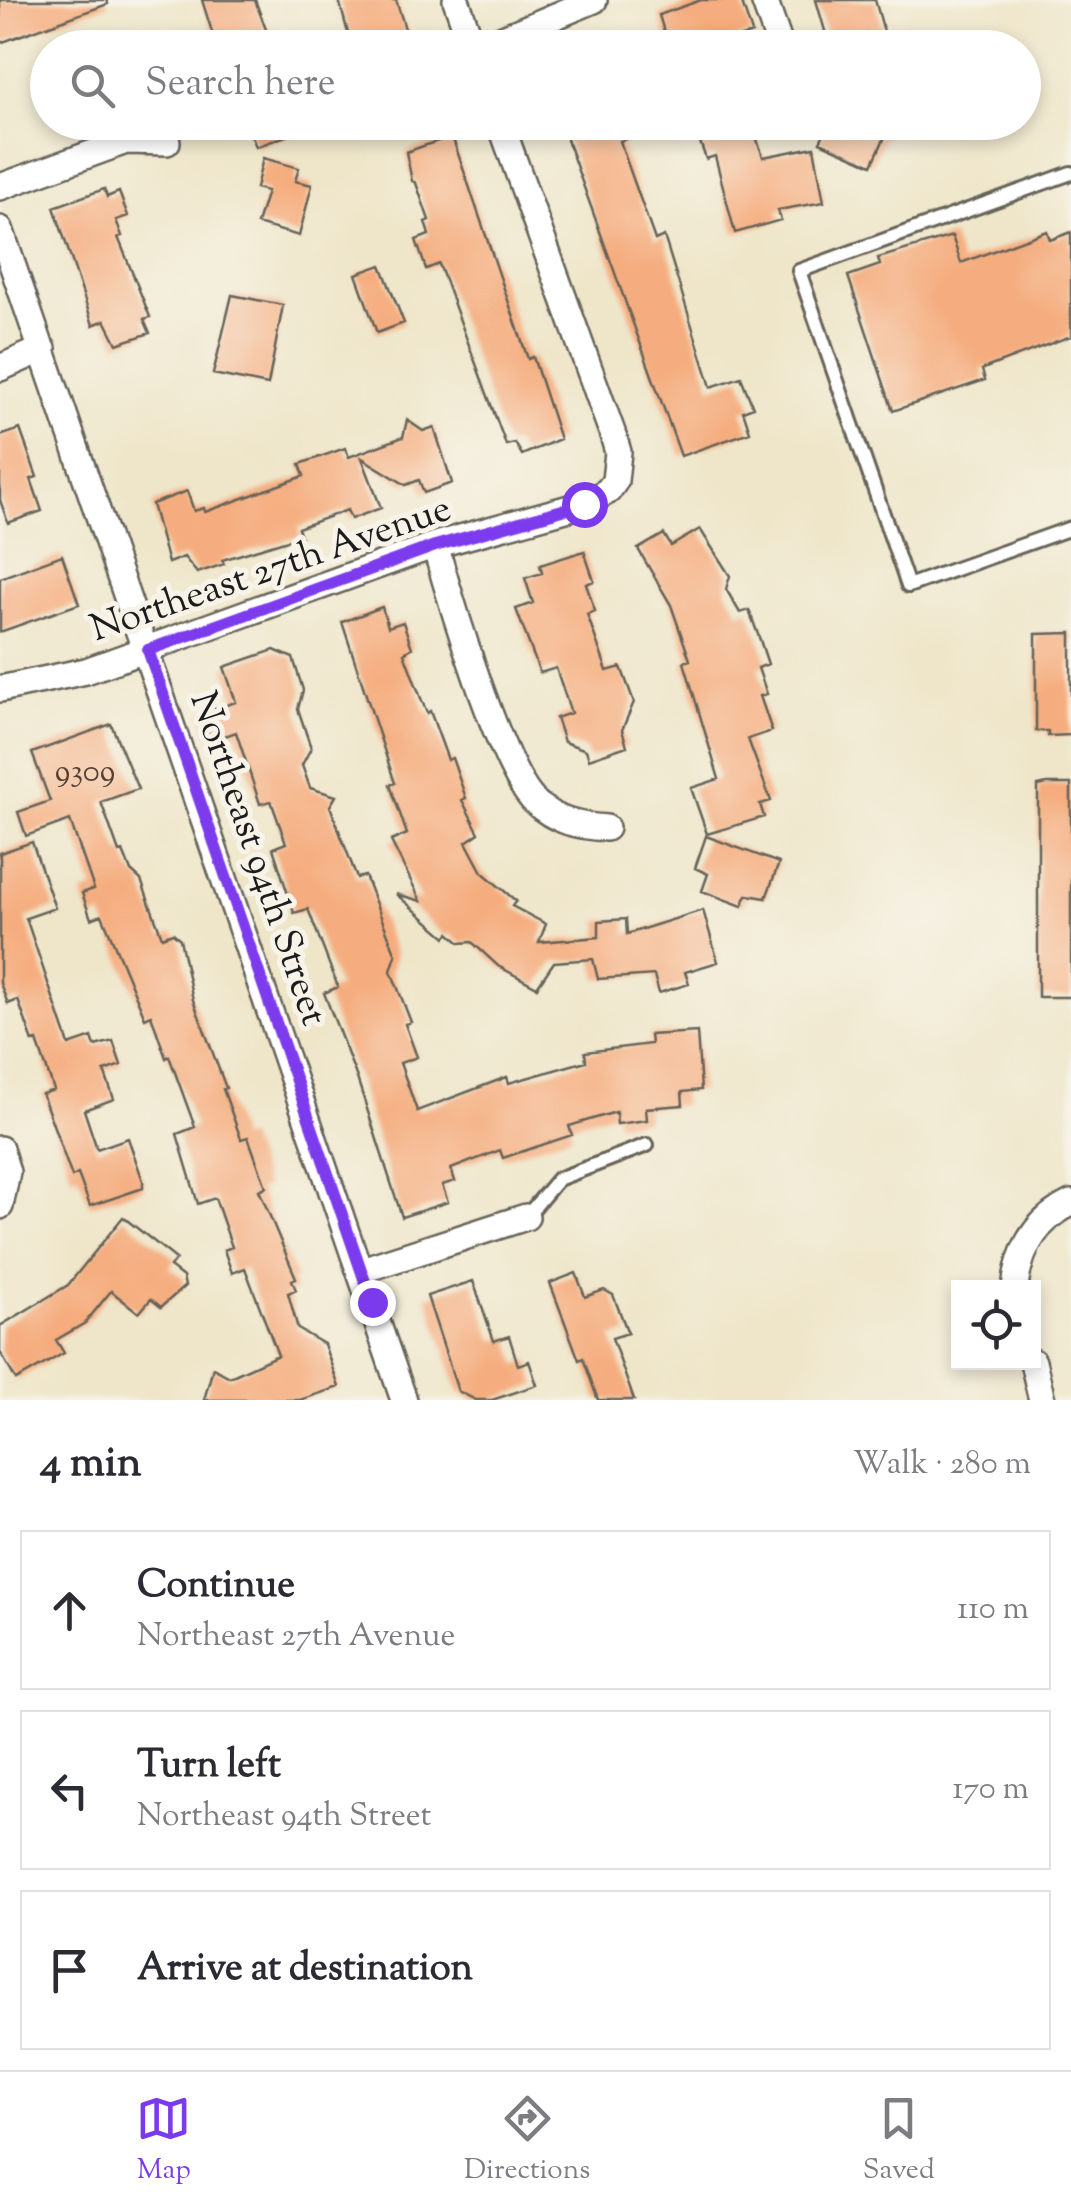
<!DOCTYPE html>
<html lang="en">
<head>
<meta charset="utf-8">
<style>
	body { margin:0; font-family:"Sorts Mill Goudy",serif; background:#f7f7f7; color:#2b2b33 }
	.controls { position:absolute; right:30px; bottom:30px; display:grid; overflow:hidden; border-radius:0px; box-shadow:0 5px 15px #0003 }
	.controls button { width:90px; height:90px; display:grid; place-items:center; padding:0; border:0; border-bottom:2px solid #e1e1e2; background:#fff; color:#2b2b33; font:50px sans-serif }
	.stop { position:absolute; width:30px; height:30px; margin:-22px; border:8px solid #7c3aed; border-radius:50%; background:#fff }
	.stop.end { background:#7c3aed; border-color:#fff; box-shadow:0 2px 10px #0008 }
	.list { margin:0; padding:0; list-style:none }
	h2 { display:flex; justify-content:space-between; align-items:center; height:130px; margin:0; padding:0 40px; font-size:42px }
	h2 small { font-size:32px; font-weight:400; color:#7c7c81 }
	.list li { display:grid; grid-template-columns:65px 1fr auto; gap:30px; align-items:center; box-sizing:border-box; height:160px; margin:0 20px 20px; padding:0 20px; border:2px solid #e1e1e2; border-radius:0px }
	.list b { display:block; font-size:38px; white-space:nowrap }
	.list p { margin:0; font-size:32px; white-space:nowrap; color:#7c7c81 }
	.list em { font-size:32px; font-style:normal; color:#7c7c81 }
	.icon { flex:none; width:55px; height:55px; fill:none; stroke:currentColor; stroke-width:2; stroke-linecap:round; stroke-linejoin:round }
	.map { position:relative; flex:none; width:1071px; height:1400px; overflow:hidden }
	.search { position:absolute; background:#fff; box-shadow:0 5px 15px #0003; left:30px; right:30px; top:30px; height:110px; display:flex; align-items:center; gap:25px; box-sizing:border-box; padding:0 35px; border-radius:55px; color:#7c7c81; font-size:38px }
	.sheet { height:670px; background:#fff }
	nav { display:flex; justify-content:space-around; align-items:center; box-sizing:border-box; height:140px; border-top:2px solid #e1e1e2; background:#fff; font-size:28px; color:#7c7c81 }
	nav a { display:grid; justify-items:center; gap:5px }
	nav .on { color:#7c3aed }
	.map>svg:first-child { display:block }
</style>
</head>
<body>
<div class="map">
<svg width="1071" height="1400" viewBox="0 0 1071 1400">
	<rect width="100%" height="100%" fill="#f7f3e8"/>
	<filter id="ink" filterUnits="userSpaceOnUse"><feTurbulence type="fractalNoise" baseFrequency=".01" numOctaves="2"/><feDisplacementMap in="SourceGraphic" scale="20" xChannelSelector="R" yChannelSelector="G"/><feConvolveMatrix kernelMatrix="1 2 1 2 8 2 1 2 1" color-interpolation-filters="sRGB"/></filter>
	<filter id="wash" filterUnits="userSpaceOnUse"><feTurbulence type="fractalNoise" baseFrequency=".0048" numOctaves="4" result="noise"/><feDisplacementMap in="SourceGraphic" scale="40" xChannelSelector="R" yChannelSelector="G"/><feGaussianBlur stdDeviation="2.25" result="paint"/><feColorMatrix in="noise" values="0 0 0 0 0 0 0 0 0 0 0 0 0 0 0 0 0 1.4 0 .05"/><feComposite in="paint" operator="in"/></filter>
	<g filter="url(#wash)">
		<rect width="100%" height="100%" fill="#efe6ca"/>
		<g id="blocks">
			<path fill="#f5ad7f" d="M 0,0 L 107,0 L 108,4 L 0,43 Z
				M 202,0 L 255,0 L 271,43 L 217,48 Z
				M 339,0 L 396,0 L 411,48 L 352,48 Z
				M 701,0 L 741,0 L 752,33 L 712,48 L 669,48 L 659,15 Z
				M 816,0 L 875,0 L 887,42 L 868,48 L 830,48 Z
				M 262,122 L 315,122 L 316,125 L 256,147 L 248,127 Z
				M 592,122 L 662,122 L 663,126 L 620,141 L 626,159 L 655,240 L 664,236 L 711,387 L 741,377 L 753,407 L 743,411 L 750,432 L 681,456 L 564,132 Z
				M 693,122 L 751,122 L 763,157 L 814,147 L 824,202 L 778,210 L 781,220 L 735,233 L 715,156 L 706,159 Z
				M 829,122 L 871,122 L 888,130 L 872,165 L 820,142 Z
				M 452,136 L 528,359 L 533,357 L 560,439 L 522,455 L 515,443 L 506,445 L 439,264 L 426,269 L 416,240 L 429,235 L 425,222 L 429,220 L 416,183 L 412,181 L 406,152 Z
				M 263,158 L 299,168 L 295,181 L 312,185 L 299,236 L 257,224 L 267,191 L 256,188 Z
				M 104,189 L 107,197 L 119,192 L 128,216 L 116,220 L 122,236 L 118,237 L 150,317 L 144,319 L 150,333 L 117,344 L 105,320 L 93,325 L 54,207 Z
				M 1047,231 L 1050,240 L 1071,232 L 1071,336 L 988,367 L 982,370 L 985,380 L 893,411 L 848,276 L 880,265 L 878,258 L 952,236 L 961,263 Z
				M 381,265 L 404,323 L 377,333 L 356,274 Z
				M 232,295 L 283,305 L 268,385 L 213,374 Z
				M 407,420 L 423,431 L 434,427 L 452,483 L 424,493 L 419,480 L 406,485 L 362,458 L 381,508 L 351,519 L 347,510 L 298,528 L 301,536 L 222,560 L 224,564 L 197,573 L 184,557 L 168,563 L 152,504 L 187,491 L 194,511 L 204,508 L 205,512 L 304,476 L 300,464 L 345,448 L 349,457 L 403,437 Z
				M 20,429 L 37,477 L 31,479 L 42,511 L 8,523 L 0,500 L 0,436 Z
				M 700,529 L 730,576 L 726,589 L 740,613 L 749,610 L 760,640 L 768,664 L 758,668 L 767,694 L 760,696 L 772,731 L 748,739 L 771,801 L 760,804 L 764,817 L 707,834 L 691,788 L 719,779 L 684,662 L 690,660 L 671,605 L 638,549 L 664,534 L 671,546 Z
				M 584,551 L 594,581 L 586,584 L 595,611 L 587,614 L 607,671 L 621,667 L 634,702 L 622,730 L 627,746 L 589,759 L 586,750 L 564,742 L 556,718 L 571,713 L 556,668 L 540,673 L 516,609 L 533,603 L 525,578 L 542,573 L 540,565 Z
				M 62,555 L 79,604 L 0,632 L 0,578 Z
				M 382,607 L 388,627 L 403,622 L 412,648 L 404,653 L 422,701 L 427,713 L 430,711 L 448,760 L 452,758 L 466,798 L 462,800 L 479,833 L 466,842 L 482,872 L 516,901 L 512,906 L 546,924 L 539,942 L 599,937 L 599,921 L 626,919 L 627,934 L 703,910 L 718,962 L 685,972 L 689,984 L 659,993 L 654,975 L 598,979 L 593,959 L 554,962 L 537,987 L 498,966 L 472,942 L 460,943 L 449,933 L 446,937 L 396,894 L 421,901 L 391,841 L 407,834 L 390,785 L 395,783 L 342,622 Z
				M 1071,633 L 1071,735 L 1048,736 L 1048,731 L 1036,731 L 1036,634 Z
				M 274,650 L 293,658 L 303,690 L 298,709 L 311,748 L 302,765 L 310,788 L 336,796 L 330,806 L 341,836 L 357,878 L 365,876 L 396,955 L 391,971 L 411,1022 L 405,1024 L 417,1057 L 400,1063 L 417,1111 L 507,1077 L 509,1083 L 586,1061 L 585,1052 L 651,1044 L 650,1035 L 697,1032 L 701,1090 L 682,1092 L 683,1105 L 646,1108 L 647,1120 L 617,1124 L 616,1112 L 569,1126 L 572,1135 L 503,1158 L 500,1150 L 451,1169 L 455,1181 L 442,1185 L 448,1202 L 402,1217 L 357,1078 L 324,993 L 338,987 L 308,909 L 294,913 L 273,848 L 286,843 L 271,801 L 260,804 L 236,732 L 211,741 L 201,713 L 236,702 L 224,667 Z
				M 111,724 L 138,789 L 101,802 L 119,852 L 123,851 L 131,871 L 141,880 L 162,937 L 173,933 L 180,939 L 193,1000 L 226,1088 L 223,1089 L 241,1139 L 248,1137 L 266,1187 L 259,1190 L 296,1278 L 292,1280 L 296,1290 L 288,1293 L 298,1329 L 324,1344 L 339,1387 L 300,1400 L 204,1400 L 213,1368 L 230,1377 L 278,1355 L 245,1268 L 232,1273 L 224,1250 L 232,1247 L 215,1198 L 198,1204 L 177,1134 L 195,1127 L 169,1056 L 166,1058 L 151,1015 L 145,1018 L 102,915 L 91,919 L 82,893 L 94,889 L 70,820 L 26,836 L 18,812 L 50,801 L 32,753 Z
				M 1047,784 L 1071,784 L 1071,997 L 1038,997 L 1038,786 Z
				M 706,836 L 779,863 L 766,898 L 747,895 L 742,906 L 702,891 L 708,874 L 695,868 Z
				M 32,842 L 55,908 L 26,918 L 69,1045 L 92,1037 L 95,1046 L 113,1041 L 121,1065 L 104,1071 L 114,1099 L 84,1110 L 97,1149 L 128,1138 L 143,1181 L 143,1188 L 90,1206 L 78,1174 L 72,1177 L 42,1094 L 54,1090 L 37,1041 L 33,1042 L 18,1000 L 8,1004 L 0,983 L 0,853 Z
				M 123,1217 L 176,1259 L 170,1267 L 183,1277 L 185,1286 L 161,1307 L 151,1299 L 139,1313 L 111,1291 L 85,1323 L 56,1340 L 64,1353 L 16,1380 L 0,1352 L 0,1326 L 68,1285 Z
				M 576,1273 L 585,1297 L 604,1290 L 613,1295 L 628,1333 L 612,1338 L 634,1400 L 598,1400 L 583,1358 L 579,1360 L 550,1283 Z
				M 473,1281 L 494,1341 L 509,1336 L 518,1365 L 529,1361 L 537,1385 L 492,1400 L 476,1400 L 458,1391 L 427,1296 Z"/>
		</g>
	</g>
	<g filter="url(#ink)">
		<use href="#blocks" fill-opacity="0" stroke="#666359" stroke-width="2.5"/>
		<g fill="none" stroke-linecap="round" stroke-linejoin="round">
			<defs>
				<path id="lane" d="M 1071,173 L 799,271 L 908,586 L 1071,528
					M 526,1217 L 558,1179 L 647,1145"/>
				<path id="street" d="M 456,0 L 473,48
					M 764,0 L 781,48
					M 479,48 L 594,0
					M 0,187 L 126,141 L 167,142
					M 0,229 L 404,1400
					M 0,368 L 43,349
					M 435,545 C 450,598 501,770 535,802 C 556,822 579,826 606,828
					M 0,689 L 86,671 L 435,545 L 584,504 L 608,491 L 615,481 L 618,452 L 613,435 L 500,122
					M 0,1149 L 7,1172 L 0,1206
					M 362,1270 L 526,1217
					M 1015,1288 C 1019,1249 1036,1220 1071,1203
					M 1033,1362 L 1042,1400"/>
			</defs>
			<use href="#lane" stroke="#666359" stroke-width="18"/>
			<use href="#street" stroke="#666359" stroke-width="30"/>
			<use href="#lane" stroke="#fff" stroke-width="12"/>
			<use href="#street" stroke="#fff" stroke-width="25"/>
		</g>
	</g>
	<g fill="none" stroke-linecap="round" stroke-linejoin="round" filter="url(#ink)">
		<path stroke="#7c3aed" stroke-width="12" d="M 372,1302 L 148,650 L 435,546 L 584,504"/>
	</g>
	<g text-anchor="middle" stroke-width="10" stroke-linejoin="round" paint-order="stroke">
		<g font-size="32" fill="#524035">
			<text x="85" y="781">9309</text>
		</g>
		<g font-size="38" fill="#1c1c1c" stroke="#f7f3e8">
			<text transform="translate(270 567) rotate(-19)" y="13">Northeast 27th Avenue</text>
			<text transform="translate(260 858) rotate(71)" y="13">Northeast 94th Street</text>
		</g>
	</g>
</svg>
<div class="controls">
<button><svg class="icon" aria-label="locate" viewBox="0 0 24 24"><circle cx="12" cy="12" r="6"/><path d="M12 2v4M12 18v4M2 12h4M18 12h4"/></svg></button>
</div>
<div class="stop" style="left:584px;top:504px"></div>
<div class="stop end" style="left:372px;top:1302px"></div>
<div class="search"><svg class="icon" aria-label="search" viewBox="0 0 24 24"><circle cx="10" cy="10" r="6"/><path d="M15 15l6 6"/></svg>Search here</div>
</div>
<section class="sheet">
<h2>4 min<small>Walk · 280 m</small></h2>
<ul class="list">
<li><svg class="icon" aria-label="ahead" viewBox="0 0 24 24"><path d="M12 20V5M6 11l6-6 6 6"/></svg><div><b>Continue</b><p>Northeast 27th Avenue</p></div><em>110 m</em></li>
<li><svg class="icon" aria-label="left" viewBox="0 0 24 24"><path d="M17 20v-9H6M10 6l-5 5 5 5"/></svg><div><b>Turn left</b><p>Northeast 94th Street</p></div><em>170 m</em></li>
<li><svg class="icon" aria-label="arrive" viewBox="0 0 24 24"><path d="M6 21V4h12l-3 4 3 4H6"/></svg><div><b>Arrive at destination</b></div></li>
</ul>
</section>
<nav>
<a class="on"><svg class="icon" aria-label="map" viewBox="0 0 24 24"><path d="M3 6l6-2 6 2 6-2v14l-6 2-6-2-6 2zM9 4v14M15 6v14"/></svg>Map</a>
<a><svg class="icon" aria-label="directions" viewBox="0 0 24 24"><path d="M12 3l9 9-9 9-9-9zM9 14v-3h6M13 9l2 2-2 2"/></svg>Directions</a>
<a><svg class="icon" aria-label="saved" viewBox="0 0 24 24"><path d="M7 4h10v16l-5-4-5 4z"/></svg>Saved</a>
</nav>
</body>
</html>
